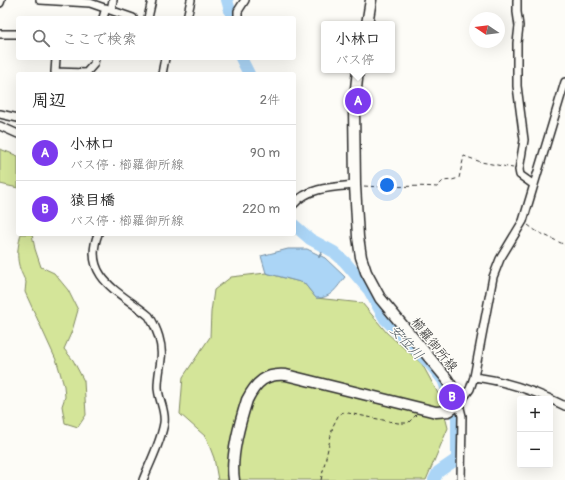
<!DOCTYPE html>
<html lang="ja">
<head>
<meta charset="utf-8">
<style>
	body { margin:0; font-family:Pangolin,"Klee One",sans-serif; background:#f2f2f2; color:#222 }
	.controls { position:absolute; right:12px; bottom:12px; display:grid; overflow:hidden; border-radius:4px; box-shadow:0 4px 16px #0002 }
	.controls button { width:36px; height:36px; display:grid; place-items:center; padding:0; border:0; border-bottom:1px solid #e0e0e0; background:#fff; color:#222; font:20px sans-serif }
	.compass { position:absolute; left:469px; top:12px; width:36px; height:36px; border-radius:50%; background:#fff; box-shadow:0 4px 16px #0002; rotate:283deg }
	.you { position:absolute; left:387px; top:185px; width:14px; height:14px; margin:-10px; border:3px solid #fff; border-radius:50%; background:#1a73e8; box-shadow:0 0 0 6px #1a73e833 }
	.badge { display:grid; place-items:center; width:26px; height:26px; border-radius:50%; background:#7c3aed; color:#fff; font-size:13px; font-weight:700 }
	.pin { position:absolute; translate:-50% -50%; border:2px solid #fff; box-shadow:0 1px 4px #0006 }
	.popup { position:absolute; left:321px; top:21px; width:74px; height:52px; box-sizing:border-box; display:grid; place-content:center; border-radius:4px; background:#fff; filter:drop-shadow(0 1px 3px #0005); font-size:13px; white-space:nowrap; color:#767676 }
	.popup b { font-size:15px; color:#222 }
	.popup::after { content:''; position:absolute; left:50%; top:100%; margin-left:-8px; border:8px solid transparent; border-top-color:#fff }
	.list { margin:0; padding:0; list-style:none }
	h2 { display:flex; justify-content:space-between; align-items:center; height:52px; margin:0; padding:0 16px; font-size:17px }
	h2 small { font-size:13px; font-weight:400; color:#767676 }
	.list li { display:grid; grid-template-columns:26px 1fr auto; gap:12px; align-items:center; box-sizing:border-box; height:56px; padding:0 16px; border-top:1px solid #e0e0e0 }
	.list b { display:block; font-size:15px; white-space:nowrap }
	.list p { margin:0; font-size:13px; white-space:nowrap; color:#767676 }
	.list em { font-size:13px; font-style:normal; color:#767676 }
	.icon { flex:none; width:22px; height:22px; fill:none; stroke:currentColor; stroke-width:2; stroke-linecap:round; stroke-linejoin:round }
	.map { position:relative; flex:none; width:565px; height:480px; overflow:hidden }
	.search { position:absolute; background:#fff; box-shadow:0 4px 16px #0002; left:16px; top:16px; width:280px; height:44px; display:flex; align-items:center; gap:10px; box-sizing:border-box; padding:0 14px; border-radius:4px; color:#767676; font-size:15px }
	.panel { position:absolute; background:#fff; box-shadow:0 4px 16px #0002; left:16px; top:72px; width:280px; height:164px; border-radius:4px }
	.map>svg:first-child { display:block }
</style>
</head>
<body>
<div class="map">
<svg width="565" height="480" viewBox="0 0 565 480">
	<rect width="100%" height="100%" fill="#fdfcf7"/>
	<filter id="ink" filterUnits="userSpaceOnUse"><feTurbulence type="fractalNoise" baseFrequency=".025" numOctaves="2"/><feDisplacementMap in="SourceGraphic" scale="8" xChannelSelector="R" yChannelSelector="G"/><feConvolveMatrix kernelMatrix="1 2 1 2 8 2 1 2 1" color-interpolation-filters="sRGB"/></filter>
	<g filter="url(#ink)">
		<path fill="#d4e599" stroke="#808862" d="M 0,149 L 18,156 L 18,188 L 0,184 Z
			M 21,234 L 32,234 L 35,249 L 41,267 L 54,273 L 68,290 L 78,310 L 72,331 L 64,349 L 73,360 L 84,381 L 86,415 L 78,427 L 65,423 L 62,406 L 65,397 L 64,386 L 57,362 L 25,292 L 26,282 C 16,264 16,253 21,234 Z
			M 266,273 L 304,283 L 316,298 L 362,303 L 387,333 L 422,364 L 440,397 L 448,428 L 426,480 L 218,480 L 214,458 L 206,437 L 180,414 L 183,377 L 210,337 L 211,312 L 214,290 L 231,277 Z"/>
		<path fill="#abd5f6" stroke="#7891a5" d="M 288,249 L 307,249 L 325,258 L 345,277 C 337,287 331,299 316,298 L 304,283 L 266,273 L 261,256 Z"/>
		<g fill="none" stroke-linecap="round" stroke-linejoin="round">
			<path stroke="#7891a5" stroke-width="2" d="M 319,257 L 325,247"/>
			<path stroke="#abd5f6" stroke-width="12" d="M 227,0 L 232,18
				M 241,58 L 249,74
				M 294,225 L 310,239 L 334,252 L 345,262 L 369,290 L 385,319 L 430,364 L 443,380 L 457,414 L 457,459 L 438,472 L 434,480"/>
			<defs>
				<path id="street" d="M 40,0 L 90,3 L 133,18
					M 517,0 L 517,12 L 519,26 L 517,43 L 517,86 L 524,140 L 519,170 L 520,175 L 534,185
					M 0,3 L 1,0
					M 111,10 L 113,0
					M 103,18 L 106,8
					M 148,18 L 152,0
					M 187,18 L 191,0
					M 238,18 L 238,11 L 245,0
					M 0,34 L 18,34
					M 56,58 L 55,72 L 86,73 L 94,64 L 95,58
					M 162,74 L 165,58
					M 0,114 L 18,118
					M 0,126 L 18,134
					M 294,204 C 308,187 335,187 355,185
					M 98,234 C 81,278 122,293 149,316 C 157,328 163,345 161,359 C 160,369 158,377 158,387 C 158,399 166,410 164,423 C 161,442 150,462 143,480
					M 474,377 C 507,381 535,391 565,406
					M 461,480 L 462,416 L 459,404 L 470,389 L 474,377 L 493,277 L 500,259 L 523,221 L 565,82"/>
				<path id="secondary" d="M 367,24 L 371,0
					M 234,480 C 230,457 240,422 247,400 C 256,382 266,373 286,375 L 436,412 L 449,411 L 459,404 L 452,387 L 447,379 L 380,298 L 366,272 L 361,257 L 358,237 L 355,185 L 354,107 L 358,70"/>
			</defs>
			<use href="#street" stroke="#2b2b2b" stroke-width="10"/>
			<use href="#secondary" stroke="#2b2b2b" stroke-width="13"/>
			<path stroke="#2b2b2b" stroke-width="1" stroke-dasharray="4 3" stroke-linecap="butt" d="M 364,186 C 388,188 413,185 437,187 L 443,181 L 452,180 L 459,178 L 464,156 L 481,162 L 513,168
				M 528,225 L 536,231 L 565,245
				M 321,480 L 333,426 L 338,416 L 343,412 L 398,423 L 408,423 L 416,415"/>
			<use href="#street" stroke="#fdfcf7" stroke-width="7"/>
			<use href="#secondary" stroke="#fdfcf7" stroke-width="10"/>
		</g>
	</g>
	<g text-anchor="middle" stroke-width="3" stroke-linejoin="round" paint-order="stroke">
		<g font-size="13" fill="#2b2b2b" stroke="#fdfcf7">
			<text transform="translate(435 344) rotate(51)" y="5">櫛羅御所線</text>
		</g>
		<g font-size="14" font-style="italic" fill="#4b565e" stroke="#fdfcf7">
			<text transform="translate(407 342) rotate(47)" y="5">安位川</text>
		</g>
	</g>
</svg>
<div class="controls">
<button>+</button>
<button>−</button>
</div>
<svg class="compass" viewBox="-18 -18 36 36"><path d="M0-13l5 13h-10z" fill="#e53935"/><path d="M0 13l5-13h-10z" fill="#767676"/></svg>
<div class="you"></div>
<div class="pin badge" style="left:358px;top:101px">A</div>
<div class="popup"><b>小林口</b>バス停</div>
<div class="pin badge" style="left:452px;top:397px">B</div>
<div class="search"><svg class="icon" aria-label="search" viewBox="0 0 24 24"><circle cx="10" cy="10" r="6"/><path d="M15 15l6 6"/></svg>ここで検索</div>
<section class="panel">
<h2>周辺<small>2件</small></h2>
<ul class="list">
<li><span class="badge">A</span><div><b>小林口</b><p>バス停 · 櫛羅御所線</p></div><em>90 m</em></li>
<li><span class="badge">B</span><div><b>猿目橋</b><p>バス停 · 櫛羅御所線</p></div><em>220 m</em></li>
</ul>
</section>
</div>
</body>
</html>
